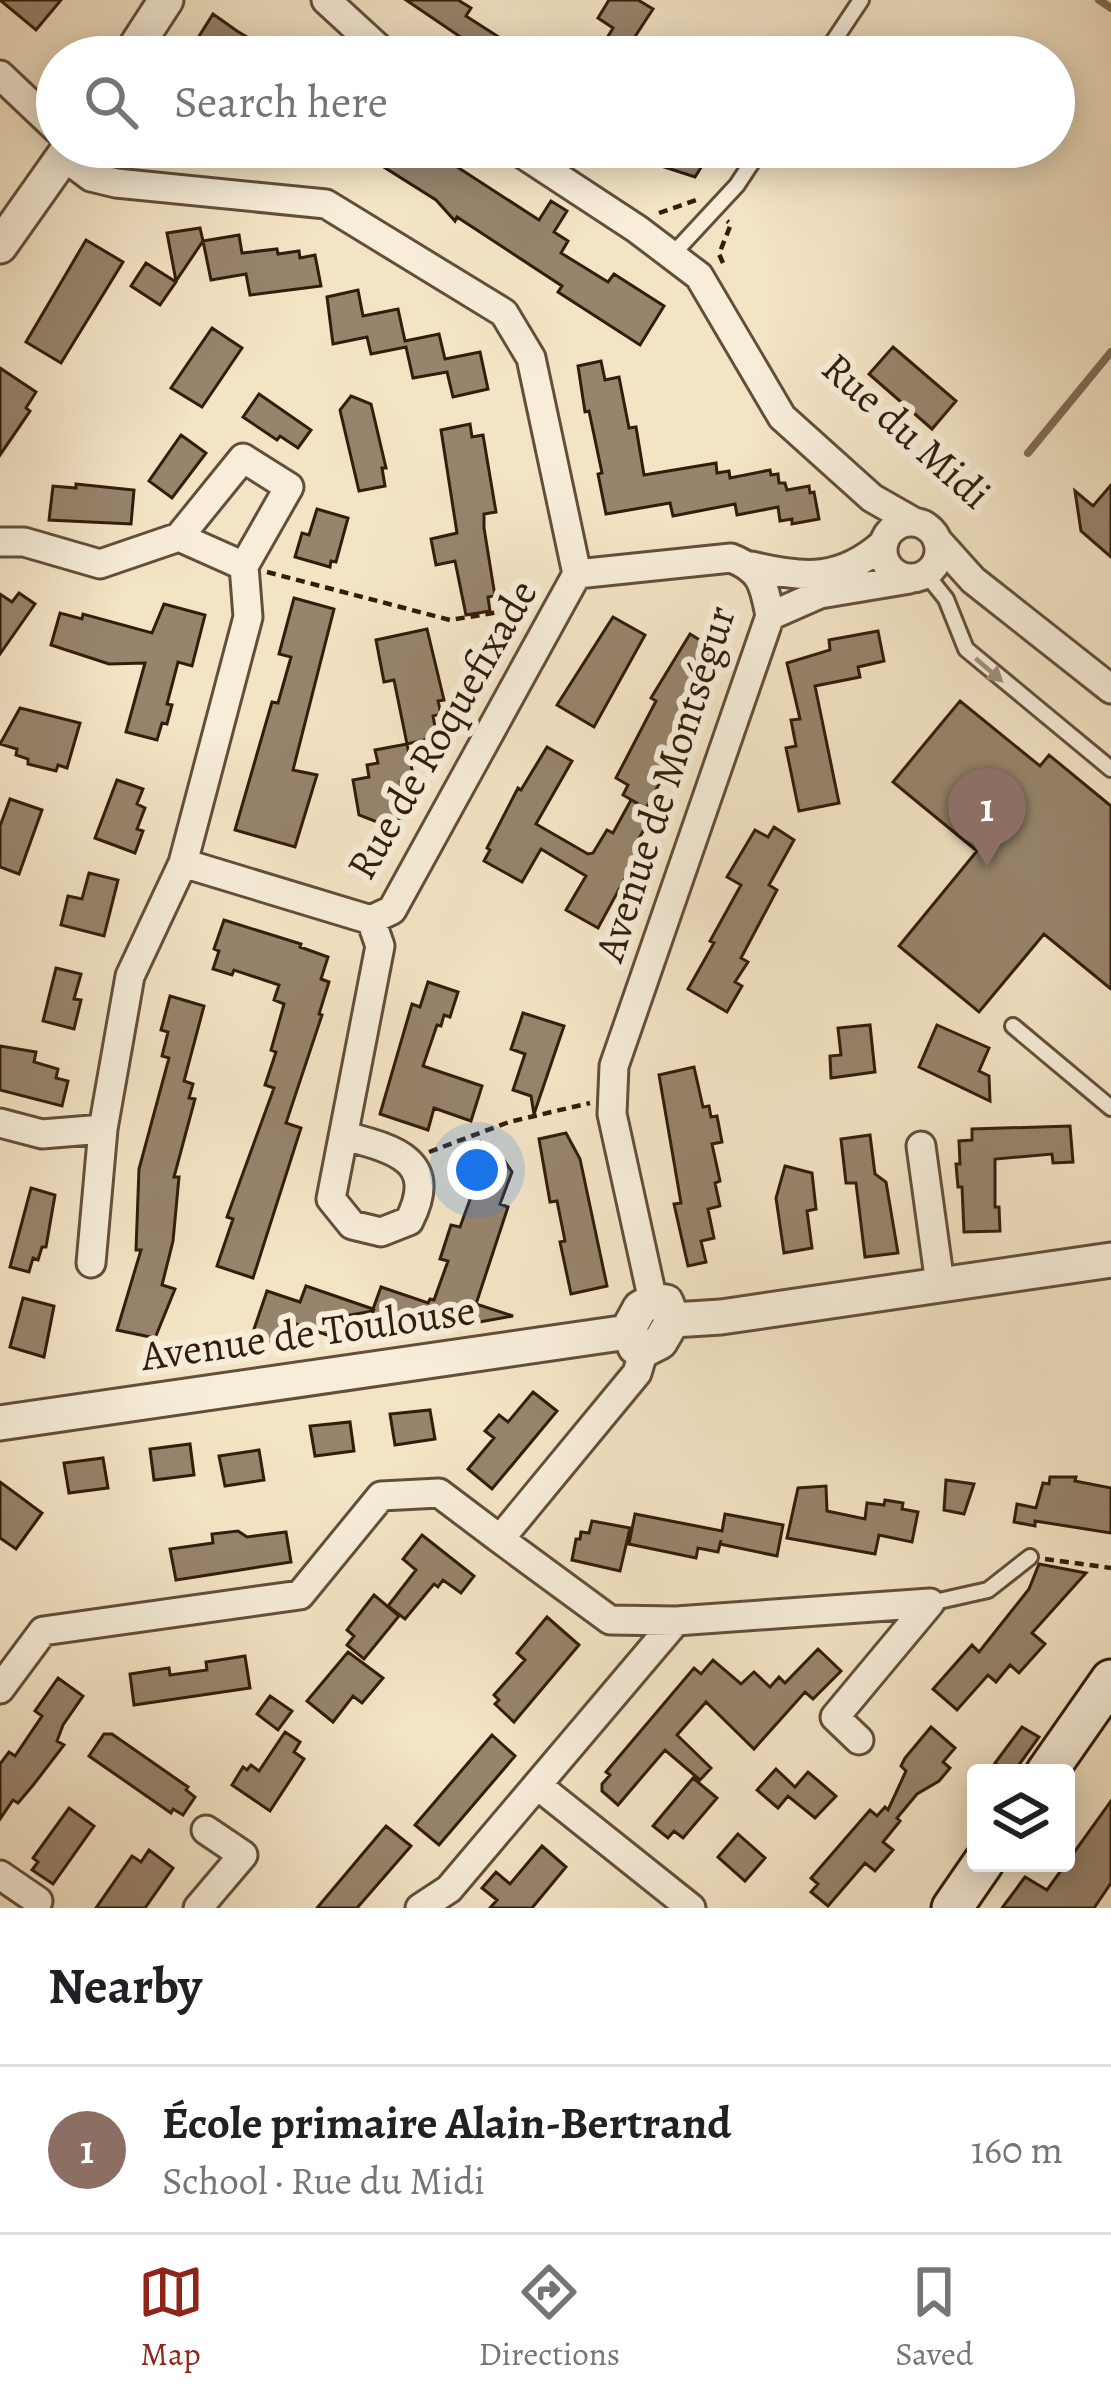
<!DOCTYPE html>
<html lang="en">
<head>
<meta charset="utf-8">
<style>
	body { margin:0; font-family:Alegreya,serif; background:#f2f2f2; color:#202124 }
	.controls { position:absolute; right:36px; bottom:36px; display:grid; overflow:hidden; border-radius:12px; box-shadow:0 6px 30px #0003 }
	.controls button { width:108px; height:108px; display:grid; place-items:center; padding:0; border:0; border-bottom:3px solid #e0e0e0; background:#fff; color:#202124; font:60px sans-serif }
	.you { position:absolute; left:477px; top:1170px; width:42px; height:42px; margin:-30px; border:9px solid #fff; border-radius:50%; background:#1a73e8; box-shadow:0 0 0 18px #1a73e833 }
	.badge { display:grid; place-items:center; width:78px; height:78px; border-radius:50%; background:#8f2418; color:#fff; font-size:39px; font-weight:700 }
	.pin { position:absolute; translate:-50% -99px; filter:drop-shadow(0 3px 6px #0008) }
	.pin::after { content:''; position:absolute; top:63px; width:42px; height:36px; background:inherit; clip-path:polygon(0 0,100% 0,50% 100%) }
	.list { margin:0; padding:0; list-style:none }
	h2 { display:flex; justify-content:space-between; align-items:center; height:156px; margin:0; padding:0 48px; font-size:51px }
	h2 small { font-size:39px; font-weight:400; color:#757577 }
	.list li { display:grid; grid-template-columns:78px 1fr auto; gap:36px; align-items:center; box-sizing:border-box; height:168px; padding:0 48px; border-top:3px solid #e0e0e0 }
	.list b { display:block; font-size:45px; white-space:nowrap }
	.list p { margin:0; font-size:39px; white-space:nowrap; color:#757577 }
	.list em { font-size:39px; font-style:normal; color:#757577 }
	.icon { flex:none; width:66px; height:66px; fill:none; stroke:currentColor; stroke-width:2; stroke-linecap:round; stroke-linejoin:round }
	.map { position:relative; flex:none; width:1111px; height:1908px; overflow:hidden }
	.search { position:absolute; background:#fff; box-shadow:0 6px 30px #0003; left:36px; right:36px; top:36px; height:132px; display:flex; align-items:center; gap:30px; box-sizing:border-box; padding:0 42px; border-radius:66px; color:#757577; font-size:45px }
	.sheet { height:324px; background:#fff }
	nav { display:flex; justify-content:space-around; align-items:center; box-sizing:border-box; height:168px; border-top:3px solid #e0e0e0; background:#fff; font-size:33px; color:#757577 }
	nav a { display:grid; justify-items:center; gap:6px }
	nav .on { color:#8f2418 }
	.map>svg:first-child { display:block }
</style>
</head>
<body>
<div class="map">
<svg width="1111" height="1908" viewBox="0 0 1111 1908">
	<rect width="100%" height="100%" fill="#f3e4c5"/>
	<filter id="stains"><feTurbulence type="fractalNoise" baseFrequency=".00167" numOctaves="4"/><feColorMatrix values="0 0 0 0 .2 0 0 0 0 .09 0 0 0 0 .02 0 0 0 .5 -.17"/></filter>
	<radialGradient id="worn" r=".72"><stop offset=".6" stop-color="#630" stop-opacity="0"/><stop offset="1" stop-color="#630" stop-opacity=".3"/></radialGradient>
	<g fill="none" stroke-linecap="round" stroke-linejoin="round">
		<path stroke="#806b55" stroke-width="8" d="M 1099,0 L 1111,8
			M 1028,453 L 1111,352"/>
	</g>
	<path fill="#97846c" stroke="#341c0b" stroke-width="3" d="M 0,0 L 61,0 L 36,30 Z
		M 406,0 L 458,0 L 471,8 L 466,16 L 530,57 L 490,57 Z
		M 609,0 L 638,0 L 653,9 L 623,55 L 604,43 L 613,28 L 598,18 Z
		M 213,14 L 237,31 L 280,57 L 220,57 L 196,41 Z
		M 352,147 L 415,147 L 442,164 L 445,159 L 539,220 L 551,201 L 567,211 L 554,232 L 568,241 L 561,253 L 608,282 L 614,274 L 664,306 L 640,345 L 558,292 L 562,286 L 457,217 L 455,221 L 436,200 Z
		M 645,147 L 714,147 L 695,177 L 658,165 Z
		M 200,228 L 203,241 L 239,235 L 242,253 L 277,249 L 278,254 L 299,251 L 300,258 L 315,255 L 321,286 L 250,295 L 246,274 L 211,280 L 203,241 L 176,281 L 167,233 Z
		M 86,240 L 123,262 L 61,363 L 26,342 Z
		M 146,263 L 176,282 L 160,305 L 131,286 Z
		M 358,290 L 363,316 L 398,309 L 405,341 L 439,334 L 445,359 L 480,352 L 488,389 L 453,397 L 447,372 L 413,378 L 406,347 L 371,354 L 367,337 L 333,344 L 327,297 Z
		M 212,328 L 242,348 L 202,407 L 171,388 Z
		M 893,347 L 956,401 L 932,429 L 869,374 Z
		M 601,361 L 605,380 L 619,377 L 629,428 L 636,427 L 644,475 L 716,463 L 717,473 L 729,471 L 730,478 L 770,470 L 771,475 L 778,474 L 779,483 L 785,483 L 787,490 L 809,486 L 810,493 L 814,492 L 819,519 L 792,524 L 792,519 L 780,521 L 778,507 L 737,515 L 735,504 L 673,516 L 670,503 L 606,514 L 598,474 L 602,473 L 589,411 L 585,412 L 578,366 Z
		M 0,368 L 36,392 L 26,408 L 30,411 L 0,455 Z
		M 259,394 L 311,430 L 298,448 L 280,436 L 277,440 L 243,417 Z
		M 351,396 L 371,404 L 386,468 L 382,468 L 385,486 L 359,491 L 340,410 Z
		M 470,424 L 472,437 L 483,435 L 496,512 L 484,514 L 484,528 L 495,596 L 488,597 L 490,611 L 466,615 L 455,561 L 436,565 L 431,539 L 457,533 L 441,430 Z
		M 181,435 L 206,453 L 172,498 L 149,481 Z
		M 76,484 L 134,490 L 131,524 L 49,520 L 53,486 L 76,488 Z
		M 1111,485 L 1111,557 L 1081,531 L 1075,491 L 1093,506 Z
		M 317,509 L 348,518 L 336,562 L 331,561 L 330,567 L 295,557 L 302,533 L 309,535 Z
		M 19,593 L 35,604 L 0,654 L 0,594 L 12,602 Z
		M 294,598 L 334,609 L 293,770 L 317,775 L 295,847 L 235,830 L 272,702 L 278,703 L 291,657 L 279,654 Z
		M 164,604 L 205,615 L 192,666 L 178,662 L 167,704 L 172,705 L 167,724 L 162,723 L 157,740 L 126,732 L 145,663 L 109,664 L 51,645 L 60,613 L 82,619 L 83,614 L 152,633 Z
		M 613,617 L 645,635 L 594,727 L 557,705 Z
		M 427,629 L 444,700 L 438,701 L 441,714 L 433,716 L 437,737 L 407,744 L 394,680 L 384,682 L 376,640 Z
		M 878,631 L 884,661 L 858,667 L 860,677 L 815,686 L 839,803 L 799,811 L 786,748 L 796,746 L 791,720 L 800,719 L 787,663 L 830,650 L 829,640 Z
		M 690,634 L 716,650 L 683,704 L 691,709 L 682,723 L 685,725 L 657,771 L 664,775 L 646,808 L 651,811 L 648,823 L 635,845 L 641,849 L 598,928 L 566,910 L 586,876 L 541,849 L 522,882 L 484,861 L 490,850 L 487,848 L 518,788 L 521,790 L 547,747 L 572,761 L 536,824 L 588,854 L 593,853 L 607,830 L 613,833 L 631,800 L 644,807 L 623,795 L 628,785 L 616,778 L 656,701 L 651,698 Z
		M 960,701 L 1040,766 L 1049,755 L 1111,806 L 1111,989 L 1044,934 L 979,1012 L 899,946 L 977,851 L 893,782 Z
		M 20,708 L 80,723 L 67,768 L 58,765 L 56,771 L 28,764 L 28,759 L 16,755 L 17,749 L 0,744 Z
		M 407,744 L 414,780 L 400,782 L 405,805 L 400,806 L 402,818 L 377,822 L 359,815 L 353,780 L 369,777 L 367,765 L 378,763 L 375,750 Z
		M 117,780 L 143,789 L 137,804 L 145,808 L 137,829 L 143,831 L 135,853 L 95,838 Z
		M 10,799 L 42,810 L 19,874 L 0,867 L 0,826 Z
		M 774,827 L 794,840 L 769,885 L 777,890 L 741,958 L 748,962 L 735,982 L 742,986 L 727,1012 L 688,989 L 714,943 L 710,941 L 741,885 L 727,877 L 755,830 L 768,837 Z
		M 89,873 L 118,880 L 104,936 L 61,925 L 68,896 L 82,899 Z
		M 224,920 L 301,944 L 300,947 L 328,957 L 321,979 L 329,982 L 319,1014 L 322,1015 L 286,1123 L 301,1128 L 253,1278 L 217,1266 L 233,1219 L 227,1217 L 274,1088 L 265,1085 L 276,1052 L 271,1050 L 284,1004 L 274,1000 L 279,985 L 234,970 L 232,975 L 213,969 L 219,951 L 214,949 Z
		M 56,968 L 81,974 L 74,999 L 81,1000 L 74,1029 L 43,1021 Z
		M 428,982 L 458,992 L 450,1017 L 444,1015 L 441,1026 L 437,1025 L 423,1066 L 482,1086 L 471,1121 L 434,1108 L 428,1130 L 380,1114 L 412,1004 L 420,1007 Z
		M 170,996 L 204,1006 L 184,1081 L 193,1084 L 189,1098 L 195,1099 L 174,1177 L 179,1177 L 173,1241 L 162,1285 L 175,1289 L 155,1338 L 117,1330 L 141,1250 L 136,1250 L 139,1169 L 169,1058 L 162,1056 L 168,1032 L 161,1030 Z
		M 523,1013 L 564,1026 L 534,1114 L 531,1096 L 513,1090 L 525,1054 L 511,1049 Z
		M 870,1025 L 875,1072 L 831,1078 L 830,1056 L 841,1055 L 838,1028 Z
		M 937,1025 L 989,1048 L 979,1071 L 989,1076 L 990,1101 L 919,1067 Z
		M 0,1046 L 36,1052 L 34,1062 L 58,1069 L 56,1078 L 68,1081 L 62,1106 L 0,1090 Z
		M 694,1067 L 703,1107 L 709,1106 L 711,1117 L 717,1116 L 722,1142 L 712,1144 L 720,1181 L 715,1183 L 720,1206 L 708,1209 L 714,1238 L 701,1241 L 706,1262 L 688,1266 L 674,1204 L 681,1203 L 659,1075 Z
		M 1070,1126 L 1073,1162 L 1053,1163 L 1052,1154 L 995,1159 L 995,1207 L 999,1207 L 1000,1231 L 964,1232 L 962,1187 L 958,1187 L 956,1164 L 960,1164 L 959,1141 L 972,1140 L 972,1129 Z
		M 566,1133 L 580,1159 L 607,1286 L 571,1294 L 560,1242 L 565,1241 L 557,1201 L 550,1202 L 539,1139 Z
		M 870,1135 L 875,1174 L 886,1182 L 898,1253 L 865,1257 L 856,1183 L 846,1183 L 841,1139 Z
		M 481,1142 L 504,1160 L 512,1172 L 500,1204 L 508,1207 L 476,1304 L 513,1316 L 474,1323 L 452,1316 L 447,1331 L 407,1318 L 404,1328 L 370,1317 L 373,1311 L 333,1318 L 330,1336 L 293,1323 L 285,1347 L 252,1335 L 267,1291 L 300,1302 L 306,1286 L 373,1309 L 381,1287 L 428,1303 L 430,1299 L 434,1300 L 448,1261 L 440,1259 L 451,1225 L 460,1227 L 480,1172 L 472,1169 Z
		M 785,1166 L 812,1173 L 816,1209 L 807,1211 L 812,1248 L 784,1253 L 776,1198 Z
		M 31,1188 L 55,1195 L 46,1247 L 42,1247 L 38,1260 L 33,1258 L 29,1272 L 10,1267 Z
		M 23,1298 L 54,1306 L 44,1357 L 10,1347 Z
		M 533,1392 L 557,1411 L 492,1489 L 468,1469 L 494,1438 L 485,1431 L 499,1415 L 508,1422 Z
		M 430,1410 L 435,1439 L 395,1445 L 390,1414 Z
		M 350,1422 L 354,1451 L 315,1456 L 310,1426 Z
		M 190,1444 L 194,1475 L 154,1480 L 150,1449 Z
		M 259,1450 L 264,1480 L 225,1486 L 219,1456 Z
		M 103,1458 L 108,1488 L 69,1493 L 64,1463 Z
		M 1050,1477 L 1076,1477 L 1075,1481 L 1111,1488 L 1111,1533 L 1035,1521 L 1035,1526 L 1014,1522 L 1017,1504 L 1036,1508 L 1043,1483 L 1049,1484 Z
		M 946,1480 L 974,1484 L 964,1514 L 944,1510 Z
		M 0,1482 L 42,1513 L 16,1549 L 0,1538 Z
		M 826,1486 L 827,1511 L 865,1519 L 867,1503 L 884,1505 L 885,1500 L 903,1503 L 902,1509 L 918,1512 L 912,1542 L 879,1535 L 875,1554 L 787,1538 L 798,1488 Z
		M 635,1514 L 722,1531 L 725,1514 L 783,1525 L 777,1556 L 720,1544 L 721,1540 L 718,1552 L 698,1548 L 696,1558 L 629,1544 Z
		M 592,1521 L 630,1528 L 620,1571 L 572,1560 L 576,1539 L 580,1539 L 581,1532 L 589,1533 Z
		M 238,1531 L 247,1537 L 286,1532 L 291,1562 L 176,1580 L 170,1549 L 213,1543 L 212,1534 Z
		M 422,1535 L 474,1576 L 461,1593 L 443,1580 L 438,1587 L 434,1584 L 405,1619 L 388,1606 L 416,1570 L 403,1559 Z
		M 1039,1564 L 1086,1573 L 1032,1633 L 1045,1644 L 1019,1673 L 1010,1665 L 996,1682 L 988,1675 L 957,1710 L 933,1689 L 972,1645 L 979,1652 L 1029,1589 Z
		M 374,1595 L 399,1616 L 364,1659 L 347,1645 L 354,1636 L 347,1630 Z
		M 547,1617 L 579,1645 L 514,1722 L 495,1704 L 499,1700 L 494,1695 L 525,1660 L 517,1653 Z
		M 818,1649 L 841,1671 L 813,1699 L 805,1692 L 754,1749 L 706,1702 L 677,1735 L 711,1768 L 700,1780 L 665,1750 L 618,1805 L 602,1791 L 602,1784 L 610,1775 L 606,1772 L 694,1668 L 701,1674 L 713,1660 L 741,1684 L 754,1672 L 770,1687 L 779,1677 L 785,1683 Z
		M 348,1652 L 383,1678 L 362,1703 L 353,1696 L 333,1722 L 307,1701 Z
		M 245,1656 L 250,1688 L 134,1705 L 130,1674 L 169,1668 L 170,1675 L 207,1670 L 206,1662 Z
		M 58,1678 L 83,1696 L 63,1725 L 57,1741 L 64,1745 L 34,1784 L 18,1803 L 13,1800 L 0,1819 L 0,1764 L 9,1752 L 15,1756 L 42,1716 L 35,1711 Z
		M 270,1696 L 292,1711 L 278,1730 L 257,1714 Z
		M 931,1727 L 955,1748 L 943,1762 L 950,1768 L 939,1781 L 917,1794 L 897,1818 L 900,1821 L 883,1842 L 893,1850 L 875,1871 L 865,1863 L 828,1906 L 811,1892 L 818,1884 L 811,1878 L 870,1810 L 877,1816 L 885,1807 L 888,1810 L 906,1771 L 901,1766 L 905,1758 Z
		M 1022,1727 L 1039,1737 L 1013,1773 L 1007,1773 L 995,1763 Z
		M 285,1732 L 300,1742 L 294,1752 L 304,1759 L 270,1811 L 232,1785 L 243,1767 L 247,1770 L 251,1765 L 259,1771 Z
		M 104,1734 L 112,1734 L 188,1787 L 186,1790 L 195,1797 L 183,1815 L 173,1809 L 171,1813 L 89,1756 Z
		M 492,1735 L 515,1756 L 439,1845 L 415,1825 Z
		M 776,1769 L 795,1787 L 808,1772 L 836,1796 L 815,1818 L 788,1796 L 778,1808 L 757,1790 Z
		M 693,1778 L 717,1798 L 683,1838 L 674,1831 L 668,1838 L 653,1826 Z
		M 1111,1801 L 1111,1883 L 1094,1908 L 1002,1908 L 1025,1877 L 1047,1890 Z
		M 69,1808 L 94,1826 L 53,1884 L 32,1870 L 38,1862 L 33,1858 Z
		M 386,1826 L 411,1846 L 357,1908 L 317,1908 Z
		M 738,1834 L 765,1858 L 745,1881 L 718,1857 Z
		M 542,1846 L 566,1867 L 532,1908 L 490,1908 L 497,1900 L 482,1888 L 490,1879 L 496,1872 L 510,1884 Z
		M 149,1850 L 173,1868 L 145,1908 L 96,1908 L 132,1856 L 141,1862 Z"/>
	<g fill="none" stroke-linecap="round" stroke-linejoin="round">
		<defs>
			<path id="service" d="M 823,57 L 861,0
				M 672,255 L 737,185 L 762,147
				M 926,574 L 946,599 L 966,649 L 1111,769
				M 1013,1026 L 1111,1108
				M 930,1603 L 988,1590 L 1030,1557"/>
			<path id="minor" d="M 326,0 L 388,57
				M 0,75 L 57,129
				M 512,147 L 637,229 L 699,276 L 782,417 L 872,498 L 914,522
				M 64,157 L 91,177 L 116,183 L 326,204 L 504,313 L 531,358 L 577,574 L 731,558 C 762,570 764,585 770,616 L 614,1066 L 612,1114 L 653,1301
				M883 550a28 28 0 1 1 56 0a28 28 0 1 1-56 0Z
				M 179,537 L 243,458 L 289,487 L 244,566
				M 937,540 L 973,580 L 1111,689
				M 0,542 L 24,542 L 100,564 L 179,537 L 244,566 L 248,617 L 183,863
				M 752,566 C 805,579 841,581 883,544
				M 770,616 L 820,594 L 910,579
				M 371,920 L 392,910 L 577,574
				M 0,1123 L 42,1134 L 103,1129 L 130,976 L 183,863 L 371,920
				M 345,1136 C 394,1149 440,1160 409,1221 L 381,1232 L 352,1225 L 331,1199 L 380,946 L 371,920
				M 921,1146 L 940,1284
				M 91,1263 L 103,1129
				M 500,1539 L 610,1620 L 676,1621 L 930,1603 L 835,1717 L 859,1740
				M 0,1689 L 43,1631 L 300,1595 L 381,1496 L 439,1493 L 500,1539 L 637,1373 L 644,1350
				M 537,1785 L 691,1908
				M 0,1875 L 38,1901
				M 198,1908 L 243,1855 L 206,1830
				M 420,1908 L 449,1889 L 676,1621"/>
			<path id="tertiary" d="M 129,57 L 166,0
				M 0,246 L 70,147
				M 653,1301 L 666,1302 L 673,1320 L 660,1342 L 644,1350 L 635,1347 L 628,1330 L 640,1308 Z
				M 673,1320 L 721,1317 L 1111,1260
				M 0,1423 L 628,1332"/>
			<path id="secondary" d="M 1046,1773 L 1111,1680
				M 952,1908 L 983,1863"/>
		</defs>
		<use href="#service" stroke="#644e3a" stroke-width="20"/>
		<use href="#minor" stroke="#644e3a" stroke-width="33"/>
		<use href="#tertiary" stroke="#644e3a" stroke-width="39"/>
		<use href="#secondary" stroke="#341c0b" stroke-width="45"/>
		<path stroke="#341c0b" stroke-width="4.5" stroke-dasharray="9 6" stroke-linecap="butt" d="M 659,213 L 699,199
			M 723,263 L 719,254 L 731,224 L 727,221
			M 267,572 L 450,620 L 530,607
			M 429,1152 L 509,1122 L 590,1103
			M 1045,1559 L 1111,1568"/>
		<use href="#service" stroke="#f7edd9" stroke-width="14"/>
		<use href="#minor" stroke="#f7edd9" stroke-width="27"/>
		<use href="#tertiary" stroke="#f7edd9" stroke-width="33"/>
		<use href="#secondary" stroke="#f7edd9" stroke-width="39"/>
	</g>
	<defs><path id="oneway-solid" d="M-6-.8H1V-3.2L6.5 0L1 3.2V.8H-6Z" transform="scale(3)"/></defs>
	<use fill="#9f8f7c" href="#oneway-solid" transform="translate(989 670) rotate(41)"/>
	<g text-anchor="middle" stroke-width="12" stroke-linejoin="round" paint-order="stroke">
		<g font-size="42" fill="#341c0b" stroke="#f7edd9">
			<text transform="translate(907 430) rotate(42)" y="15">Rue du Midi</text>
			<text transform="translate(441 729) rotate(-60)" y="15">Rue de Roquefixade</text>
			<text transform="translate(664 783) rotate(-72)" y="15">Avenue de Montségur</text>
			<text transform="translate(308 1332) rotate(-8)" y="15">Avenue de Toulouse</text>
		</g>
	</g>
	<rect width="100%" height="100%" filter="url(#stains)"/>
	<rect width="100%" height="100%" fill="url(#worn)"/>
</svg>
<div class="controls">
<button><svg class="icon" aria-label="layers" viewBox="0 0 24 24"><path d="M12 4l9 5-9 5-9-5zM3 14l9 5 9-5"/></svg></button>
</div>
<div class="you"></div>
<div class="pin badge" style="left:987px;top:867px;background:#8d6e63">1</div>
<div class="search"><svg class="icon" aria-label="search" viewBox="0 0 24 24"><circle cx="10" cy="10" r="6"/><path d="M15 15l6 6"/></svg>Search here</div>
</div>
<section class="sheet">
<h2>Nearby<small></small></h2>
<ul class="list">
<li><span class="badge" style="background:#8d6e63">1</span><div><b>École primaire Alain-Bertrand</b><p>School · Rue du Midi</p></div><em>160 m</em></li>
</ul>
</section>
<nav>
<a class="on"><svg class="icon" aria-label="map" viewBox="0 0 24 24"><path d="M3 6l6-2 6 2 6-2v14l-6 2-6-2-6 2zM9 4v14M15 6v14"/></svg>Map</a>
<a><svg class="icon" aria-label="directions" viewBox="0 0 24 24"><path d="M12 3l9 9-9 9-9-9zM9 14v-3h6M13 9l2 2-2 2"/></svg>Directions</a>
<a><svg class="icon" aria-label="saved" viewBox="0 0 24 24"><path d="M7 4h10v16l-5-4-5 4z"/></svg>Saved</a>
</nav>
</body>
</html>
